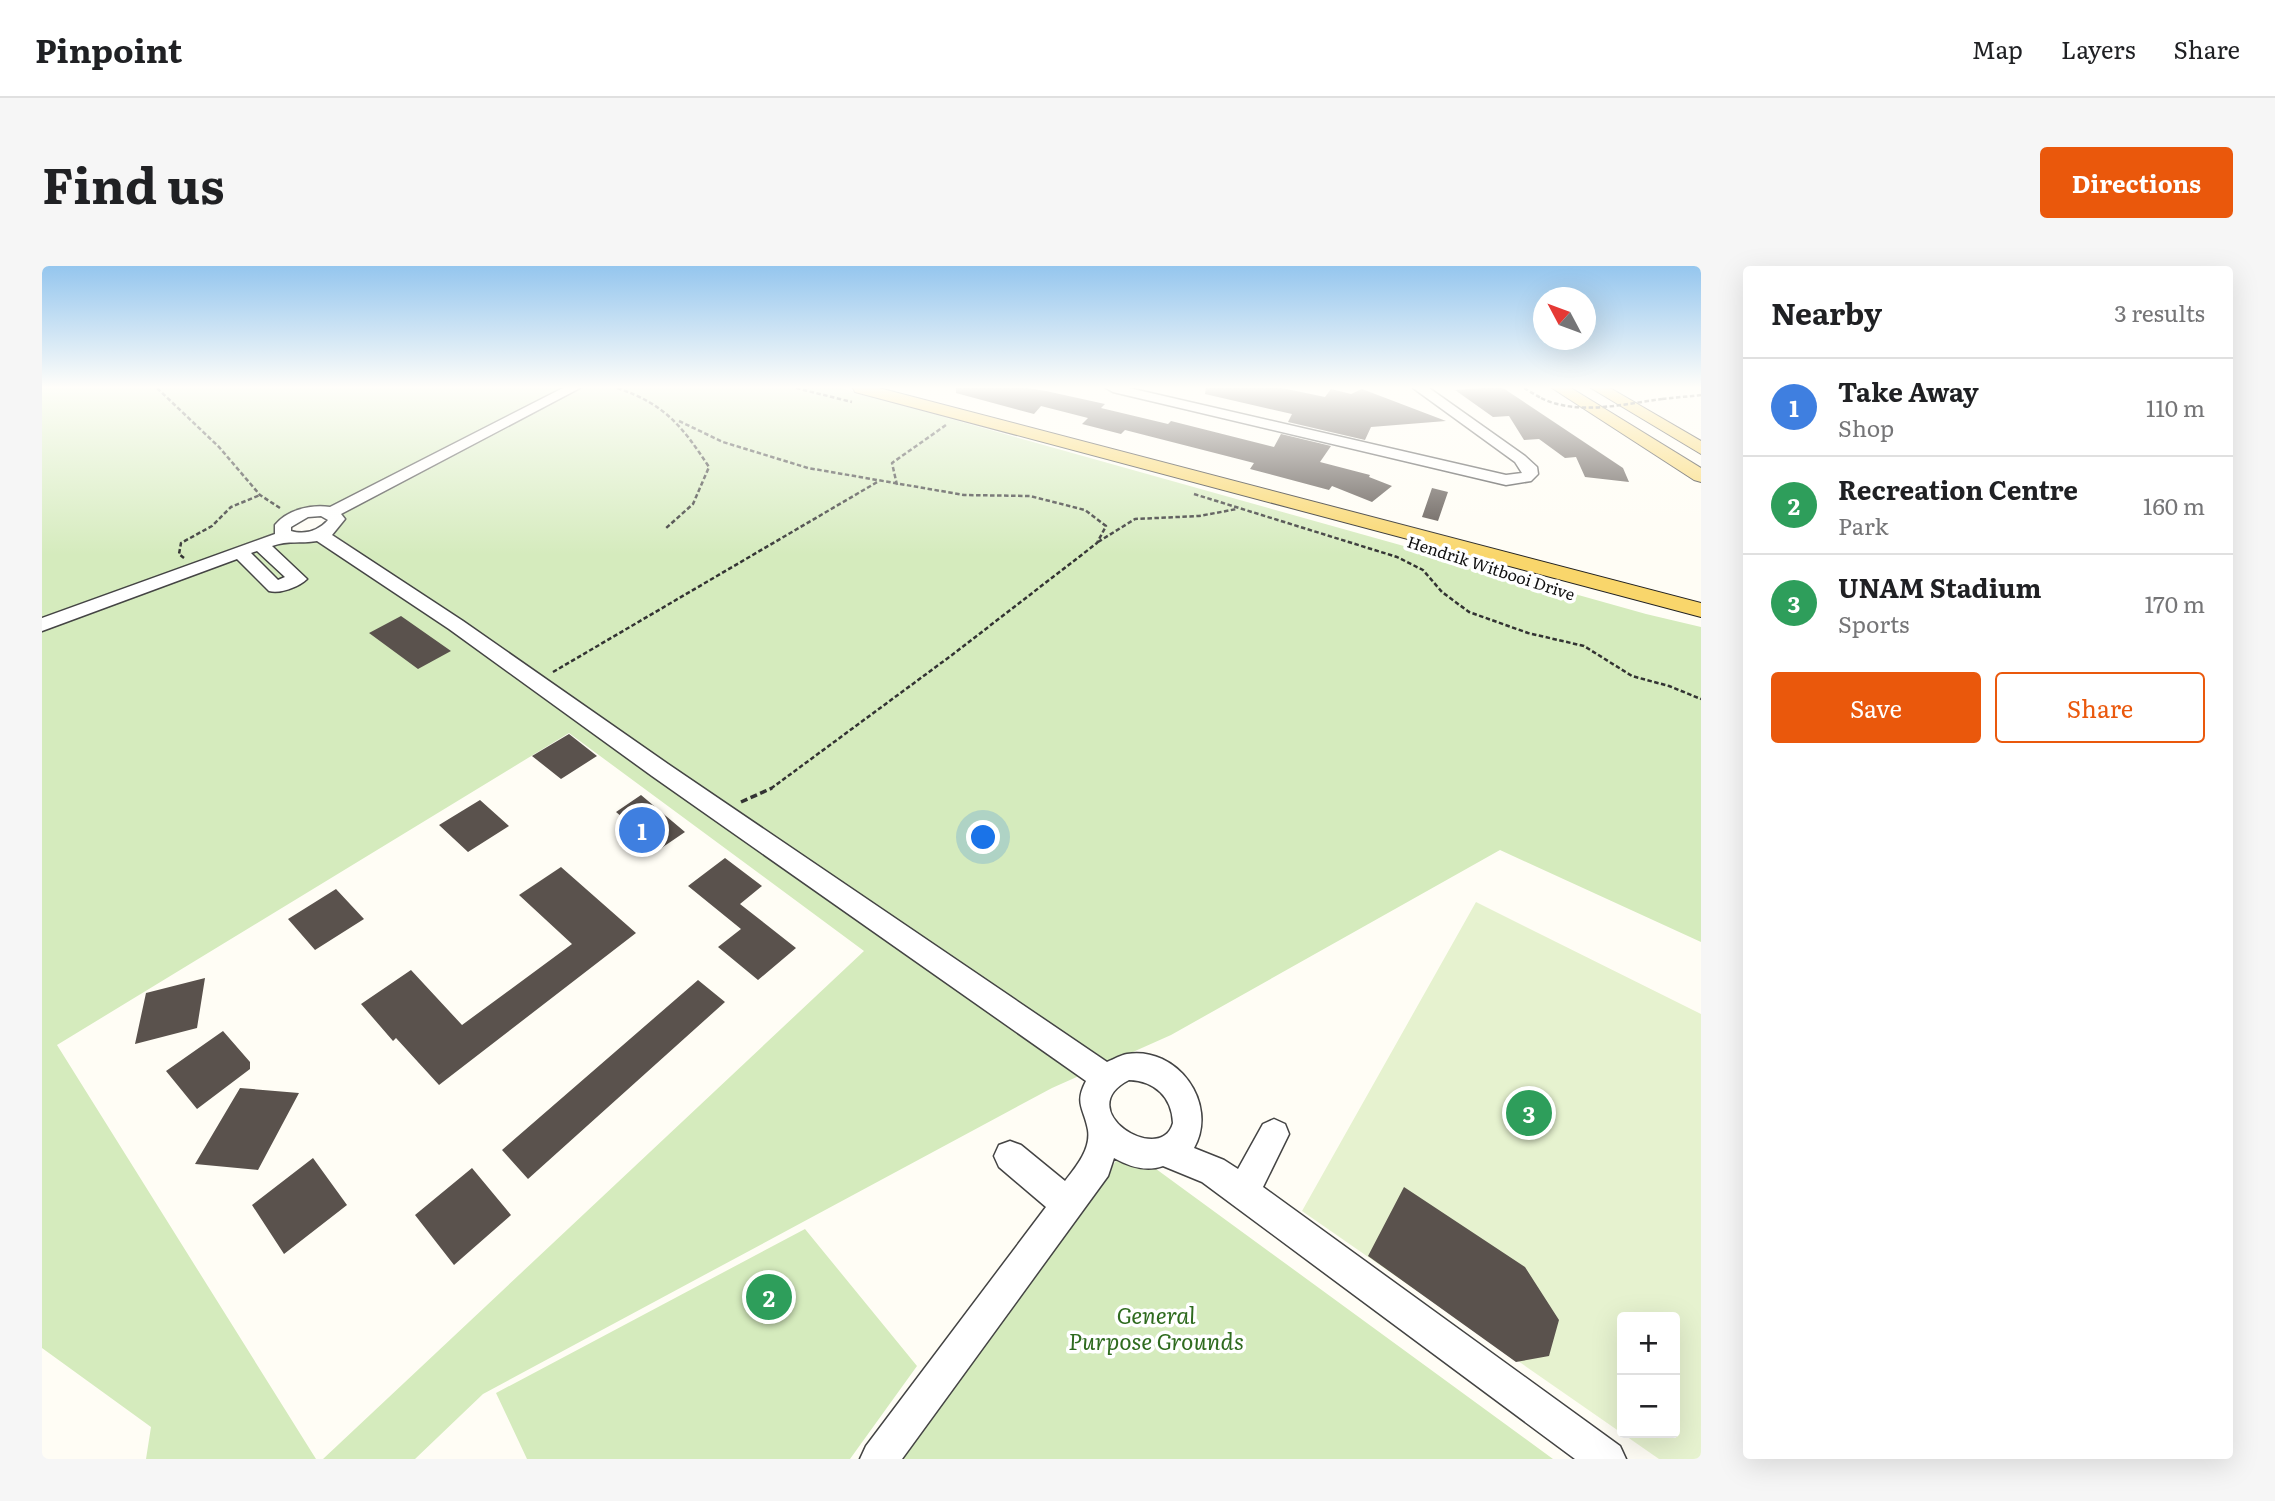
<!DOCTYPE html>
<html lang="en">
<head>
<meta charset="utf-8">
<style>
	body { margin:0; font-family:Literata,serif; background:#f6f6f6; color:#202124 }
	.controls { position:absolute; right:21px; bottom:21px; display:grid; overflow:hidden; border-radius:7px; box-shadow:0 7px 28px #0002 }
	.controls button { width:63px; height:63px; display:grid; place-items:center; padding:0; border:0; border-bottom:2px solid #e0e0e0; background:#fff; color:#202124; font:35px sans-serif }
	.compass { position:absolute; left:1491px; top:21px; width:63px; height:63px; border-radius:50%; background:#fff; box-shadow:0 7px 28px #0002; rotate:311deg }
	.you { position:absolute; left:942px; top:572px; width:24px; height:24px; margin:-18px; border:5px solid #fff; border-radius:50%; background:#1a73e8; box-shadow:0 0 0 10px #1a73e833 }
	.badge { display:grid; place-items:center; width:46px; height:46px; border-radius:50%; background:#ea580c; color:#fff; font-size:23px; font-weight:700 }
	.pin { position:absolute; translate:-50% -50%; border:4px solid #fff; box-shadow:0 2px 7px #0006 }
	.list { margin:0; padding:0; list-style:none }
	h2 { display:flex; justify-content:space-between; align-items:center; height:91px; margin:0; padding:0 28px; font-size:30px }
	h2 small { font-size:23px; font-weight:400; color:#757577 }
	.list li { display:grid; grid-template-columns:46px 1fr auto; gap:21px; align-items:center; box-sizing:border-box; height:98px; padding:0 28px; border-top:2px solid #e0e0e0 }
	.list b { display:block; font-size:26px; white-space:nowrap }
	.list p { margin:0; font-size:23px; white-space:nowrap; color:#757577 }
	.list em { font-size:23px; font-style:normal; color:#757577 }
	.actions { display:flex; gap:14px; padding:21px 28px }
	.actions a { flex:1; padding:16px 0; border:2px solid #ea580c; border-radius:7px; text-align:center; font-size:24px; color:#ea580c }
	.actions .main { background:#ea580c; color:#fff }
	.map { position:relative; flex:none; width:1659px; height:1193px; overflow:hidden; border-radius:7px }
	header { display:flex; align-items:center; gap:42px; box-sizing:border-box; height:98px; padding:0 35px; background:#fff; border-bottom:2px solid #e0e0e0 }
	header strong { font-size:33px }
	nav { display:flex; gap:38px; margin-inline-start:auto; font-size:24px }
	.intro { display:flex; align-items:center; justify-content:space-between; box-sizing:border-box; height:168px; padding:0 42px }
	h1 { margin:0; font-size:49px }
	.button { padding:18px 32px; border-radius:7px; background:#ea580c; color:#fff; font-size:24px; font-weight:700 }
	main { display:flex; gap:42px; padding:0 42px }
	aside { flex:1; background:#fff; border-radius:7px; box-shadow:0 7px 28px #0002 }
	.map>svg:first-child { display:block }
</style>
</head>
<body>
<header>
<strong>Pinpoint</strong>
<nav><a>Map</a><a>Layers</a><a>Share</a></nav>
</header>
<div class="intro"><h1>Find us</h1><a class="button">Directions</a></div>
<main>
<div class="map">
<svg width="1659" height="1193" viewBox="0 0 1659 1193">
	<rect width="100%" height="100%" fill="#fffdf5"/>
	<path fill="#d5ebbd" fill-rule="evenodd" d="M 0,122 L 799,122 L 1604,348 L 1659,361 L 1659,676 L 1458,584 L 1129,769 L 1010,822 L 441,1128 L 373,1193 L 281,1193 L 822,685 L 527,467 L 15,779 L 274,1193 L 104,1193 L 109,1161 L 0,1082 ZM 267,246 L 295,253 L 259,271 L 241,267 Z
		M 1084,881 L 1511,1193 L 860,1193 Z
		M 763,963 L 875,1100 L 808,1193 L 485,1193 L 454,1127 Z"/>
	<path fill="#e6f2cf" fill-rule="evenodd" d="M 1434,636 L 1659,748 L 1659,1193 L 1617,1193 L 1260,945 ZM 1580,1051 L 1633,1051 L 1633,1167 L 1580,1167 Z"/>
	<path fill="#5a524d" d="M 914,122 L 985,122 L 1004,125 L 1063,138 L 1059,142 L 1126,158 L 1129,155 L 1232,181 L 1239,168 L 1289,180 L 1278,196 L 1328,209 L 1327,211 L 1350,220 L 1330,236 L 1290,220 L 1287,224 L 1208,203 L 1212,197 L 1083,164 L 1079,168 L 1040,158 L 1046,152 L 999,140 L 992,148 L 914,127 Z
		M 1164,122 L 1240,122 L 1283,131 L 1289,123 L 1309,128 L 1320,123 L 1404,155 L 1329,161 L 1323,174 L 1246,156 L 1250,148 L 1163,128 Z
		M 1440,122 L 1461,122 L 1581,202 L 1587,216 L 1543,211 L 1534,191 L 1523,192 L 1497,173 L 1482,174 L 1467,150 L 1451,151 L 1413,124 Z
		M 1390,222 L 1406,226 L 1396,255 L 1380,251 Z
		M 359,350 L 409,385 L 376,403 L 327,367 Z
		M 527,468 L 555,490 L 519,513 L 490,490 Z
		M 599,529 L 643,566 L 618,583 L 574,546 Z
		M 438,534 L 467,560 L 426,586 L 397,559 Z
		M 683,592 L 720,620 L 698,638 L 754,682 L 716,714 L 676,681 L 699,663 L 646,620 Z
		M 519,601 L 594,667 L 397,819 L 354,772 L 351,775 L 319,738 L 369,704 L 420,759 L 530,678 L 477,629 Z
		M 294,623 L 322,653 L 273,684 L 246,653 Z
		M 163,712 L 155,762 L 93,778 L 104,727 Z
		M 656,714 L 683,736 L 486,913 L 460,884 Z
		M 181,765 L 208,796 L 208,803 L 155,843 L 124,805 Z
		M 198,822 L 257,827 L 216,904 L 153,898 Z
		M 271,892 L 305,939 L 242,988 L 210,939 Z
		M 430,902 L 469,949 L 412,999 L 373,949 Z
		M 1362,921 L 1483,1001 L 1517,1054 L 1507,1090 L 1474,1096 L 1326,990 Z"/>
	<g fill="none" stroke-linecap="round" stroke-linejoin="round">
		<defs>
			<path id="minor" d="M 521,122 L 538,122 L 299,248 L 303,253 L 290,269 L 421,355 L 626,498 L 1065,796 C 1072,793 1079,789 1085,788 C 1135,780 1177,837 1152,882 L 1182,894 L 1196,903 L 1221,858 L 1232,853 L 1243,858 L 1247,868 L 1221,921 L 1578,1180 L 1584,1193 L 1533,1193 L 1160,916 L 1121,900 C 1104,906 1088,901 1072,892 L 1066,910 L 860,1193 L 818,1193 L 824,1180 L 1004,941 L 957,901 L 952,890 L 957,879 L 968,875 L 979,879 L 1023,915 C 1034,901 1049,883 1046,864 C 1042,842 1032,838 1044,815 L 610,510 L 407,363 L 275,275 C 258,278 247,274 230,280 L 265,313 C 257,321 238,328 227,325 L 195,293 L 0,365 L 0,352 L 233,268 L 233,259 C 245,244 269,238 288,241 ZM 279,250 L 286,254 C 276,265 263,269 249,265 L 249,261 L 266,251 ZM 215,285 L 243,311 L 236,314 L 209,287 ZM 1087,814 C 1113,815 1130,831 1131,857 C 1119,901 1028,844 1087,814 Z
				M 1064,122 L 1087,122 L 1464,209 L 1480,207 L 1473,196 L 1371,122 L 1387,122 L 1483,190 L 1495,201 L 1496,208 L 1489,215 L 1464,219 L 1071,126 Z"/>
			<path id="major" d="M 811,122 L 837,122 L 1659,337 L 1659,351 L 813,126 Z
				M 1510,122 L 1529,122 L 1659,202 L 1659,216 L 1652,214 Z
				M 1549,122 L 1568,122 L 1659,175 L 1659,188 Z"/>
		</defs>
		<use href="#minor" stroke="#444" stroke-width="3"/>
		<use href="#major" stroke="#222" stroke-width="2"/>
		<path stroke="#333" stroke-width="2.5" stroke-dasharray="4.5 2.5" stroke-linecap="butt" d="M 115,122 L 177,181 L 218,229 L 238,242
			M 575,122 C 623,138 640,160 667,201 L 651,238 L 623,263
			M 754,122 L 810,136
			M 1482,122 L 1499,132
			M 1620,133 L 1659,129
			M 637,155 L 681,176 L 766,202 L 922,229 L 988,230 L 1043,244 L 1064,260 L 1055,277 L 910,389 L 727,524
			M 855,219 L 850,197 L 904,159
			M 1152,228 L 1355,291 L 1381,304 L 1400,326 L 1427,346 L 1486,367 L 1542,380 L 1590,410 L 1627,420 L 1659,433
			M 1056,276 L 1093,253 L 1157,250 L 1195,243
			M 142,292 L 137,288 L 139,277 L 170,260 L 189,241 L 218,229
			M 511,406 L 837,215"/>
		<path stroke="#333" stroke-width="3.5" stroke-dasharray="7 3.5" stroke-linecap="butt" d="M 699,536 L 730,522"/>
		<use href="#minor" fill="#fff" fill-rule="evenodd"/>
		<use href="#major" fill="#f9d66b" fill-rule="evenodd"/>
		<path stroke="#333" stroke-width="2.5" stroke-dasharray="4.5 2.5" stroke-linecap="butt" d="M 1499,132 C 1536,150 1581,138 1620,133"/>
	</g>
	<linearGradient id="sky" x2="0" y2="1"><stop stop-color="#95c6ee"/><stop offset="0.42" stop-color="#fffefa"/><stop offset="1" stop-color="#fffefa" stop-opacity="0"/></linearGradient>
	<rect width="1659" height="289" fill="url(#sky)"/>
	<g text-anchor="middle" stroke-width="7" stroke-linejoin="round" paint-order="stroke">
		<g font-size="16" fill="#111" stroke="#fff">
			<text transform="translate(1449 302) rotate(18)" y="6">Hendrik Witbooi Drive</text>
		</g>
		<g font-size="23" font-style="italic" fill="#2f6b1f" stroke="#fff">
			<text x="1114" y="1058">General<tspan x="1114" dy="26">Purpose Grounds</tspan></text>
		</g>
	</g>
</svg>
<div class="controls">
<button>+</button>
<button>−</button>
</div>
<svg class="compass" viewBox="-18 -18 36 36"><path d="M0-13l5 13h-10z" fill="#e53935"/><path d="M0 13l5-13h-10z" fill="#757577"/></svg>
<div class="you"></div>
<div class="pin badge" style="left:600px;top:564px;background:#3f7fe0">1</div>
<div class="pin badge" style="left:727px;top:1031px;background:#2e9e5b">2</div>
<div class="pin badge" style="left:1487px;top:847px;background:#2e9e5b">3</div>
</div>
<aside>
<h2>Nearby<small>3 results</small></h2>
<ul class="list">
<li><span class="badge" style="background:#3f7fe0">1</span><div><b>Take Away</b><p>Shop</p></div><em>110 m</em></li>
<li><span class="badge" style="background:#2e9e5b">2</span><div><b>Recreation Centre</b><p>Park</p></div><em>160 m</em></li>
<li><span class="badge" style="background:#2e9e5b">3</span><div><b>UNAM Stadium</b><p>Sports</p></div><em>170 m</em></li>
</ul>
<div class="actions"><a class="main">Save</a><a>Share</a></div>
</aside>
</main>
</body>
</html>
